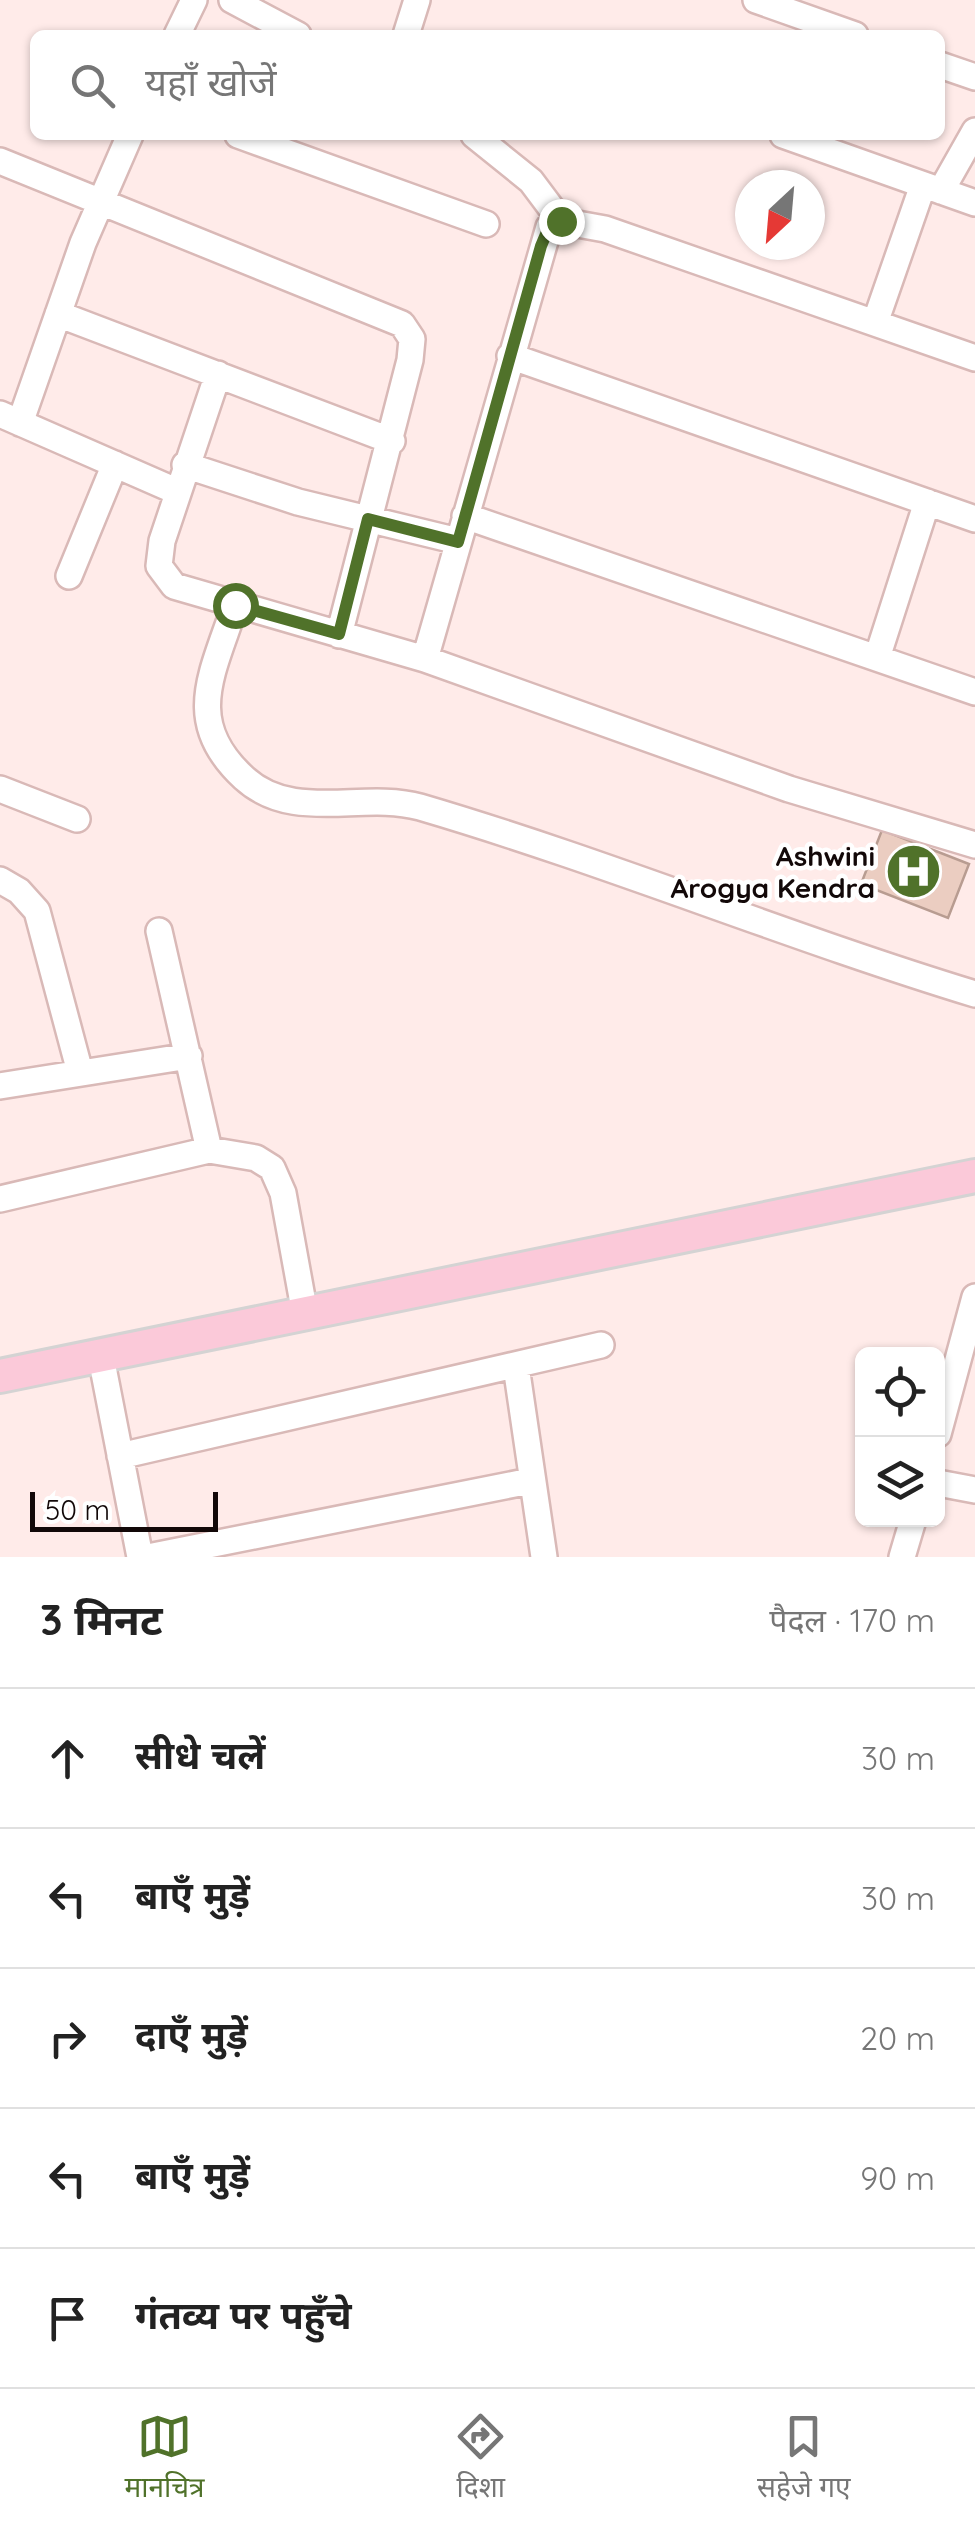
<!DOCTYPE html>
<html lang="hi">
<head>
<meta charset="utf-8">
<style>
	body { margin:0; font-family:Quicksand,"Noto Sans Devanagari",sans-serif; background:#f6f6f6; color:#222 }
	.controls { position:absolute; right:30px; bottom:30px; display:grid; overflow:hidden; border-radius:15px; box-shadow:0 2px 8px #0004 }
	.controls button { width:90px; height:90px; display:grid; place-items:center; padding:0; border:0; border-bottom:2px solid #e0e0e0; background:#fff; color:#222; font:50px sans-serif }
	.compass { position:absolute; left:735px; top:170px; width:90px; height:90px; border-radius:50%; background:#fff; box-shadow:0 2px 8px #0004; rotate:206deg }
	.scale { position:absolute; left:30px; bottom:25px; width:188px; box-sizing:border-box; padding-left:10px; border:5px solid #120808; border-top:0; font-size:28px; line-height:35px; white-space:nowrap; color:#120808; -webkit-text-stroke:8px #fff; paint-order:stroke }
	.stop { position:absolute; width:30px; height:30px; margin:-22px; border:8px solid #50722a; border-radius:50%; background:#fff }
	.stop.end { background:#50722a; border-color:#fff; box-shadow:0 2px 10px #0008 }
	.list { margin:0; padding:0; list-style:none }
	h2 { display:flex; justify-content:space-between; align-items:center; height:130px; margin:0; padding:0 40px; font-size:42px }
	h2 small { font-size:32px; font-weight:400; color:#767676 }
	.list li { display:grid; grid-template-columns:65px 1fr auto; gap:30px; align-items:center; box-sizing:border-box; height:140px; padding:0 40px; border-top:2px solid #e0e0e0 }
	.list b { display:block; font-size:38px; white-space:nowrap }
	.list em { font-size:32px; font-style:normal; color:#767676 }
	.icon { flex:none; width:55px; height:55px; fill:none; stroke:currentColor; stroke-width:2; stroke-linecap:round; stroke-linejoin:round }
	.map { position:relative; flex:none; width:975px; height:1557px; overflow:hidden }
	.search { position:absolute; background:#fff; box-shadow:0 2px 8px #0004; left:30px; right:30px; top:30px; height:110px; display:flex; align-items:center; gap:25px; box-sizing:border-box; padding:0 35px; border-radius:15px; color:#767676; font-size:38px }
	.sheet { height:830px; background:#fff }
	nav { display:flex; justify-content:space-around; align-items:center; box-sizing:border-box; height:140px; border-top:2px solid #e0e0e0; background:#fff; font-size:28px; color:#767676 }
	nav a { display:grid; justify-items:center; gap:5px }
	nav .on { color:#50722a }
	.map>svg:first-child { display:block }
</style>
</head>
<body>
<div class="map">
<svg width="975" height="1557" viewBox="0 0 975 1557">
	<rect width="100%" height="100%" fill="#ffebe9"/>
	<path fill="#ebcdc1" stroke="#b89c91" stroke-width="2.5" d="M 882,830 L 969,864 L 948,918 L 861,884 Z"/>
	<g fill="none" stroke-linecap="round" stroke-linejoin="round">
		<defs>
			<path id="minor" d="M 232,0 L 298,35
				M 756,0 L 855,35
				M 177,35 L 194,0
				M 406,35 L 417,0
				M 940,65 L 975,77
				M 238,135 L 486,224
				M 474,135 L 531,181 L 561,221
				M 783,135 L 975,203
				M 0,161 L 402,324 L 412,339 L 410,360 L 339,635
				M 941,191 L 975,131
				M 58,314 L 392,441
				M 875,323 L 923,185
				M 510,356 L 975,519
				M 218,374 L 162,541 L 159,566 L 174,586 L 425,659 L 789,789 L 975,845
				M 0,414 L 176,491
				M 20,423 L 83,243 L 130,135
				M 185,465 L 298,502 L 458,541
				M 465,516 L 975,692
				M 69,576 L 115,464
				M 235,605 C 213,673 182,721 244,778 C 293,823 362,791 420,807 C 607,862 788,937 975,994
				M 877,658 L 927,502
				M 425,659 L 549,227 L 561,221 L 605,229 L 975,358
				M 0,789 L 77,819
				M 0,880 L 19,891 L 37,911 L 80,1072
				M 159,931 L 209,1150
				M 0,1086 L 189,1056
				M 0,1199 L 209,1150 L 256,1158 L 272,1168 L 283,1193 L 305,1314
				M 101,1357 L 140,1557
				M 516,1366 L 544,1557
				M 938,1434 L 975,1297
				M 120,1456 L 601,1345
				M 938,1483 L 975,1490
				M 148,1557 L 530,1481
				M 902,1557 L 913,1520"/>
			<path id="major" d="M 0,1376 L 975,1176"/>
		</defs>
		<use href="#minor" stroke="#d9b9b7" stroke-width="30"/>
		<use href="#major" stroke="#d4d3d3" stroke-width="38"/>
		<use href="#minor" stroke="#fff" stroke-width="25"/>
		<use href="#major" stroke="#fbc9d9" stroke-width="32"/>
	</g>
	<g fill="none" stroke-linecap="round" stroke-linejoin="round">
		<path stroke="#50722a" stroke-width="12" d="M 235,605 L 339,634 L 368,519 L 458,542 L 541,246 L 549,227 L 561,221"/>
	</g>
	<defs>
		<symbol id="hospital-disc" viewBox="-11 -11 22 22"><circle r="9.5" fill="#50722a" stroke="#fff"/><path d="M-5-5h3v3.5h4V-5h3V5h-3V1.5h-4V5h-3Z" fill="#fff"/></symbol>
	</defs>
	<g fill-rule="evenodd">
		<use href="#hospital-disc" x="882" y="840" width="63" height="63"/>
	</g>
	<g text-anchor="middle" stroke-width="9" stroke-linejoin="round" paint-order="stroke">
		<g font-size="28" font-weight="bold" fill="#120808" stroke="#fff" text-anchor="end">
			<text x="875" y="866">Ashwini<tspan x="875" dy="32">Arogya Kendra</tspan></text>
		</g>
	</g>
</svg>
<div class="controls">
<button><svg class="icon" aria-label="locate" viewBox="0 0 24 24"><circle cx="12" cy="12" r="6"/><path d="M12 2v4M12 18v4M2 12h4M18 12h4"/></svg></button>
<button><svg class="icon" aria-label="layers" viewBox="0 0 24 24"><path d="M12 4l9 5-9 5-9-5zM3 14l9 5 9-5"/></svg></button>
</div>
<svg class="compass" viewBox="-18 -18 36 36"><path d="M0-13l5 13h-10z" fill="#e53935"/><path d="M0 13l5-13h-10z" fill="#767676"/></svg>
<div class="scale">50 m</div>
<div class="stop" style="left:235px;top:605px"></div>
<div class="stop end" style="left:561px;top:221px"></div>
<div class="search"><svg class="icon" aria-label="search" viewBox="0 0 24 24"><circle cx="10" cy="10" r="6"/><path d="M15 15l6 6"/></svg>यहाँ खोजें</div>
</div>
<section class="sheet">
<h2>3 मिनट<small>पैदल · 170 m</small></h2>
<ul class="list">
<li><svg class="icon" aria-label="ahead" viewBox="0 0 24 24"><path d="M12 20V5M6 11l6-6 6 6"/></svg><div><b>सीधे चलें</b></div><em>30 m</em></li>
<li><svg class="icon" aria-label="left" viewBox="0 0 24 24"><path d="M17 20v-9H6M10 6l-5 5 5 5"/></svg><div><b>बाएँ मुड़ें</b></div><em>30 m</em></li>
<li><svg class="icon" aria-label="right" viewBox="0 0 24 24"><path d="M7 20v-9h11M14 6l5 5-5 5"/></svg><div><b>दाएँ मुड़ें</b></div><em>20 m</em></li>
<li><svg class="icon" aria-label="left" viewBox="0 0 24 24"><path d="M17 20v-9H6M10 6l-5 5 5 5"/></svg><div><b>बाएँ मुड़ें</b></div><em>90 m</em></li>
<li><svg class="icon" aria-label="arrive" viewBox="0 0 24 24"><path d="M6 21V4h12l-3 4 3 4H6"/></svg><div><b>गंतव्य पर पहुँचे</b></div></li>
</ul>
</section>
<nav>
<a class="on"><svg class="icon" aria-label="map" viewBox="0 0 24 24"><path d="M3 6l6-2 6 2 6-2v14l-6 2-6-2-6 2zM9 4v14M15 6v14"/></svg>मानचित्र</a>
<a><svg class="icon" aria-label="directions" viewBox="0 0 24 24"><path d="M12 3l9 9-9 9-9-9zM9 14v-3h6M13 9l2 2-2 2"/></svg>दिशा</a>
<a><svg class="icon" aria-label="saved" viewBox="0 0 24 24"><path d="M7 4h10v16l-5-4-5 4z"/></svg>सहेजे गए</a>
</nav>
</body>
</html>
